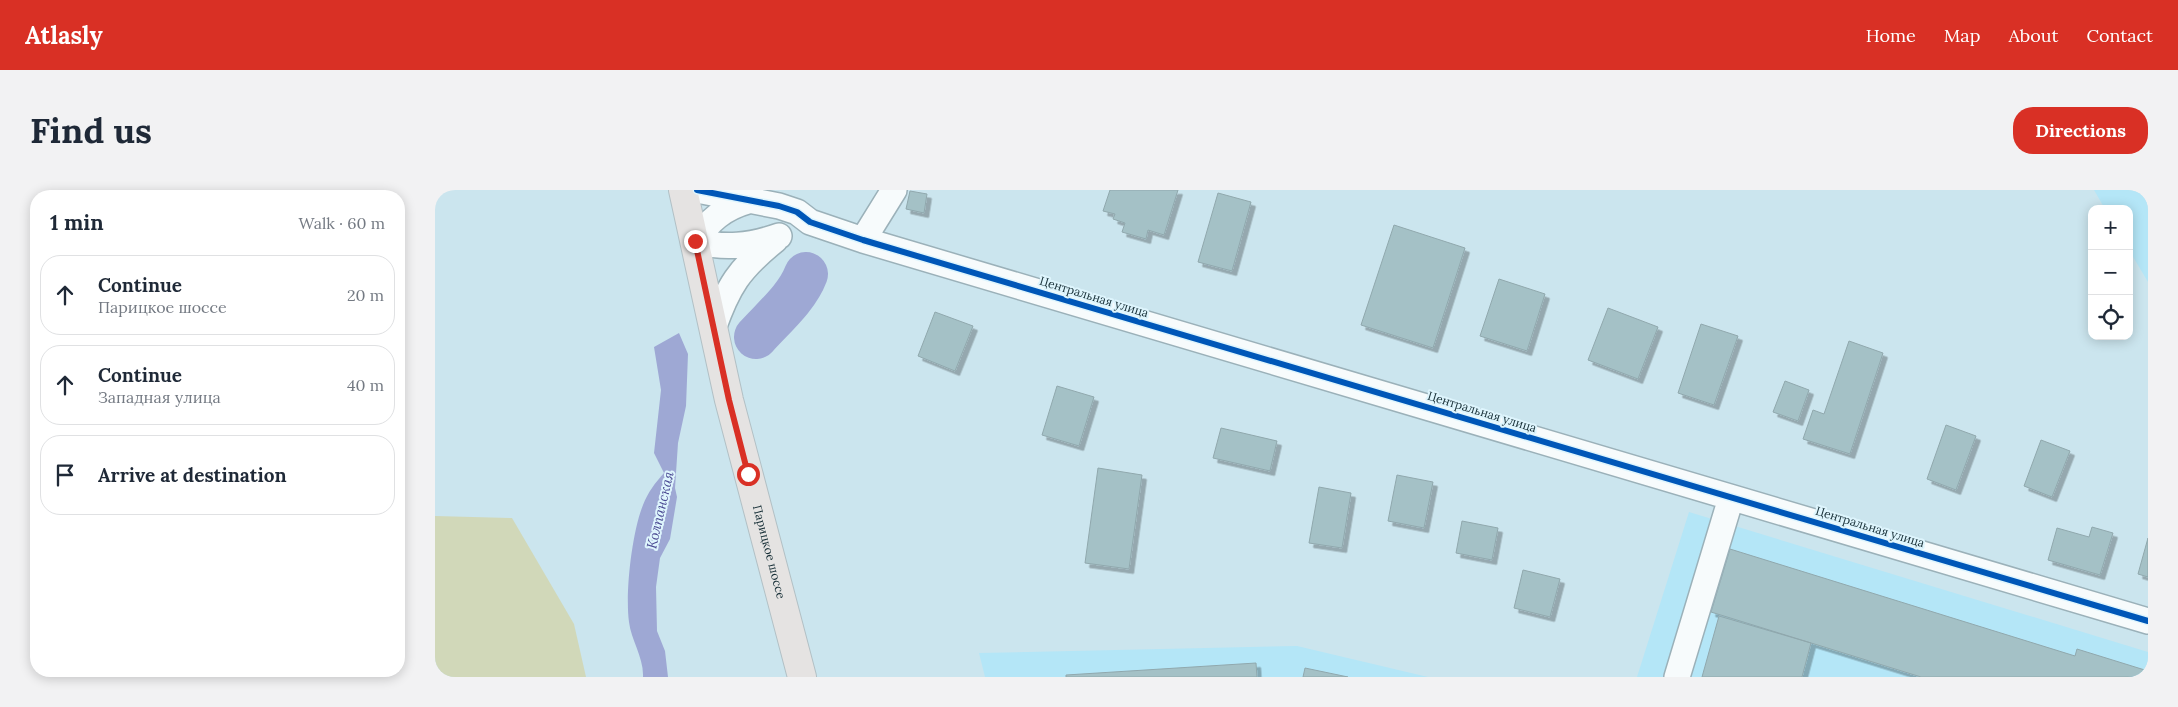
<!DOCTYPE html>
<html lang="en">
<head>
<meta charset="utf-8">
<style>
	body { margin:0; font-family:Lora,serif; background:#f2f2f3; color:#1f2937 }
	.controls { position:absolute; right:15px; top:15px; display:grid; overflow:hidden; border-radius:10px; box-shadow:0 2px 12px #0003 }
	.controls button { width:45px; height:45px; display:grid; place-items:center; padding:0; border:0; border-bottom:1px solid #e0e1e3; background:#fff; color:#1f2937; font:25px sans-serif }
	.stop { position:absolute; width:15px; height:15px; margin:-11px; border:4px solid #d93025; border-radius:50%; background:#fff }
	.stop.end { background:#d93025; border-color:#fff; box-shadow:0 1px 5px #0008 }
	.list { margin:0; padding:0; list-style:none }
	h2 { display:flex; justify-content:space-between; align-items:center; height:65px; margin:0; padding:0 20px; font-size:21px }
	h2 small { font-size:16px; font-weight:400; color:#747a83 }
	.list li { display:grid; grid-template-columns:32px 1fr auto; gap:15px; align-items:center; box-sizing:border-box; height:80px; margin:0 10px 10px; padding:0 10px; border:1px solid #e0e1e3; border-radius:20px }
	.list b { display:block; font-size:19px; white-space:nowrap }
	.list p { margin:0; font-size:16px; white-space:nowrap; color:#747a83 }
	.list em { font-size:16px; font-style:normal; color:#747a83 }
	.icon { flex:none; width:28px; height:28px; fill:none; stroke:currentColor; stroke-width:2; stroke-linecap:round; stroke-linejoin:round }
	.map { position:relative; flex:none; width:1713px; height:487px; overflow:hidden; border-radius:20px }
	header { display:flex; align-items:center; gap:30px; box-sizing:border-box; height:70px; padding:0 25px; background:#d93025; color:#fff }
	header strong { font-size:24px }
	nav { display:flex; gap:28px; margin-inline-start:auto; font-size:18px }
	.intro { display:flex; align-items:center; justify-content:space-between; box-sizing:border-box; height:120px; padding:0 30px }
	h1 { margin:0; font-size:35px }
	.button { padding:12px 22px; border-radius:20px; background:#d93025; color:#fff; font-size:18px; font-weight:700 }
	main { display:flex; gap:30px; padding:0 30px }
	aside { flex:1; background:#fff; border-radius:20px; box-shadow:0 2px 12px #0003 }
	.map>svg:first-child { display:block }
</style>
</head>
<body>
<header>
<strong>Atlasly</strong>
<nav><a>Home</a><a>Map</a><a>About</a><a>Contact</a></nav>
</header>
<div class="intro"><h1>Find us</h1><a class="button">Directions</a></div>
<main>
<aside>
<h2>1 min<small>Walk · 60 m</small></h2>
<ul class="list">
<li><svg class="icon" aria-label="ahead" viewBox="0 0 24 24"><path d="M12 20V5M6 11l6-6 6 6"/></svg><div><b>Continue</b><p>Парицкое шоссе</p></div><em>20 m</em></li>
<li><svg class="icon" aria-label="ahead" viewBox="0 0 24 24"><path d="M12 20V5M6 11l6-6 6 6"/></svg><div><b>Continue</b><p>Западная улица</p></div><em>40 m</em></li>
<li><svg class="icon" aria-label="arrive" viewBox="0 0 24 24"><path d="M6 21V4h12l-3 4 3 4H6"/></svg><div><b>Arrive at destination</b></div></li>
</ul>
</aside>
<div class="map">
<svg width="1713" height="487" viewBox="0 0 1713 487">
	<defs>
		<filter id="shadow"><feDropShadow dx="4.5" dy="4.5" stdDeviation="0" flood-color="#0004"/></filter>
	</defs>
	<rect width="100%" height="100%" fill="#cbe5ee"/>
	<path fill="#b4e6f7" d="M 1659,0 L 1713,0 L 1713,92 L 1694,60 L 1694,19 L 1670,19 Z
		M 1254,322 L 1713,462 L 1713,487 L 1202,487 Z
		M 862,456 L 993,487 L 550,487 L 544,463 Z"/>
	<path fill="#d1d8b9" d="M 0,326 L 77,328 L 139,434 L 151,487 L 0,487 Z"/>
	<path fill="#9ea8d4" d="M 361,82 L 375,89 L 374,107 L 368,123 L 332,147 L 321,147 C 318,117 339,99 361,82 Z
		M 244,143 L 253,164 L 251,216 L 243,253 L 240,298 L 242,307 L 235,349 L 225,368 L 221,397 L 222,441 L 230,461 L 233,487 L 208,487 C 209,468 196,450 194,432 C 190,403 197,342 208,315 C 213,302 220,293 229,283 L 219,263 L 226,200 L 219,157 Z"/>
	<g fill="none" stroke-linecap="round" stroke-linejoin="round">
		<path stroke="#9ea8d4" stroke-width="44" d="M 321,147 C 338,128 362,108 371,84"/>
	</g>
	<path fill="#a4c1c6" stroke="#90a8ad" filter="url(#shadow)" d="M 675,0 L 743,0 L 729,45 L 713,40 L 711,49 L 687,42 L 690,33 L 678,29 L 680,24 L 668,21 Z
		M 475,1 L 492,4 L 489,23 L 471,19 Z
		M 783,3 L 816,12 L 797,81 L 763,72 Z
		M 959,35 L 1030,58 L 998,158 L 926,135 Z
		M 1064,89 L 1110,104 L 1092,161 L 1045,146 Z
		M 1173,118 L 1223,137 L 1203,189 L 1153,170 Z
		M 500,122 L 538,136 L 520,181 L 483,166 Z
		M 1266,134 L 1303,146 L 1279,215 L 1243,203 Z
		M 1414,151 L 1448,163 L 1415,264 L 1368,249 L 1378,220 L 1389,224 Z
		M 1350,191 L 1374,200 L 1363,231 L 1338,222 Z
		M 622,196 L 659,207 L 644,256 L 607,245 Z
		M 1511,235 L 1541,246 L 1521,300 L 1492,289 Z
		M 786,238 L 842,251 L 835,281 L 778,268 Z
		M 1606,250 L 1635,261 L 1617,307 L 1589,296 Z
		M 663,278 L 707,285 L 694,379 L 650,373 Z
		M 962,285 L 998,292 L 989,338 L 953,331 Z
		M 884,297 L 916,303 L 907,358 L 874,353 Z
		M 1027,331 L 1063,338 L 1057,370 L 1021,363 Z
		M 1657,337 L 1678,343 L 1665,385 L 1613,370 L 1622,338 L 1654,347 Z
		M 1713,348 L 1713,387 L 1703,384 Z
		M 1295,359 L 1640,466 L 1642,459 L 1713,481 L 1713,487 L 1486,487 L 1276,422 Z
		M 1088,380 L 1125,389 L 1115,427 L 1079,418 Z
		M 1284,426 L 1376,453 L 1367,487 L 1267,487 Z
		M 821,473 L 822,487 L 631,487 L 631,485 Z
		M 870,478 L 913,487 L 868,487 Z"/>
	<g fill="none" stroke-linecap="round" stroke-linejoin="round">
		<defs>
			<path id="minor" d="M 262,0 L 344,16 L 362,22 L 375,32 L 428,50 L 1713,431
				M 313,11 C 288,18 274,31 260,51 C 290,59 315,56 344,46
				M 428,50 L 459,0
				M 278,139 C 293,96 304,79 340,50
				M 1242,487 L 1296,308"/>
			<g id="major">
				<path id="s1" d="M 248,0 L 294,210 L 367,487"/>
			</g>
		</defs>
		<use href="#minor" stroke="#9bb1b9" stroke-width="28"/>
		<use href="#major" stroke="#b2c0c5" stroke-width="30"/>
		<use href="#minor" stroke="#f7fbfc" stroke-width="25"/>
		<use href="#major" stroke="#e5e3e2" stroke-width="28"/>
		<defs>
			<path id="cycleway" d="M 262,0 L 344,16 L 362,22 L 375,32 L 428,50 L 1713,431"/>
		</defs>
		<use href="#cycleway" stroke="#def5fd" stroke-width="9"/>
		<use href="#cycleway" stroke="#0057b8" stroke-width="6"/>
	</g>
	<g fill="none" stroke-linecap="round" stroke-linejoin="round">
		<path stroke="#d93025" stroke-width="6" d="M 260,51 L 294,210 L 313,284"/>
	</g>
	<g text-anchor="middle" stroke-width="4" stroke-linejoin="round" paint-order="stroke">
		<g font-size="12" fill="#172f37" stroke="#def5fd">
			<text transform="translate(659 107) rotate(17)" y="4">Центральная улица</text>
			<text transform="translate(1047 222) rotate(17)" y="4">Центральная улица</text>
			<text transform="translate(1435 337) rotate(17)" y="4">Центральная улица</text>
			<text dy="4" stroke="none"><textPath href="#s1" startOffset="372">Парицкое шоссе</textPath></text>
		</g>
		<g font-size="14" font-style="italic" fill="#4a4992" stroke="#def5fd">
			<text transform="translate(225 320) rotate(-77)" y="5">Колпанская</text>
		</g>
	</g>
</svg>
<div class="controls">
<button>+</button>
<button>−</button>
<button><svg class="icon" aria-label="locate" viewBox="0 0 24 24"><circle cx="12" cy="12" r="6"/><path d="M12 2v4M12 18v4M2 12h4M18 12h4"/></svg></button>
</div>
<div class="stop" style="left:313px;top:284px"></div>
<div class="stop end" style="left:260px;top:51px"></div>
</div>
</main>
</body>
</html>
